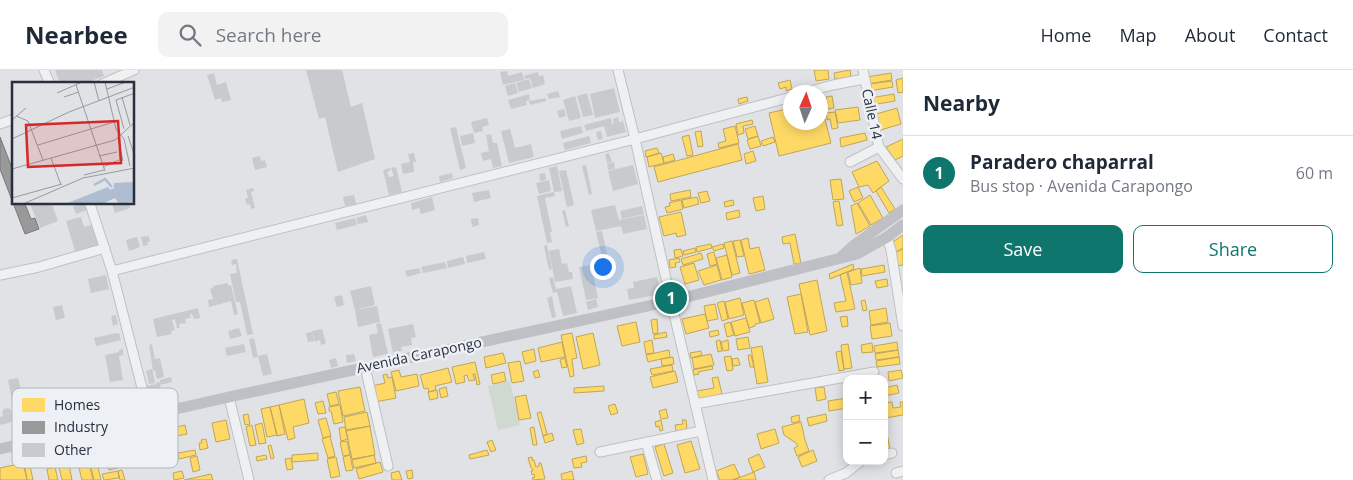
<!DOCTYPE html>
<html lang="en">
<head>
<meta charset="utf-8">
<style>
	body { margin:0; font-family:"Open Sans",sans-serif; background:#f2f2f3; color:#1f2937 }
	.controls { position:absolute; right:15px; bottom:15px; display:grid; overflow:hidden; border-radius:10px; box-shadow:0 2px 12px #0003 }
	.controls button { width:45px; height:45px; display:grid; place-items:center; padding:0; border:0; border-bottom:1px solid #e0e1e3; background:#fff; color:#1f2937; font:25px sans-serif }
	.compass { position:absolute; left:783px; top:15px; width:45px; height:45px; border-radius:50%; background:#fff; box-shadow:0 2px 12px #0003; rotate:3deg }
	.you { position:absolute; left:602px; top:196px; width:18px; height:18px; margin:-12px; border:4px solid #fff; border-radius:50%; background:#1a73e8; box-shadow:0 0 0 8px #1a73e833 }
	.badge { display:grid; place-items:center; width:32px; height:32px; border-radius:50%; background:#0f766e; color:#fff; font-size:16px; font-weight:700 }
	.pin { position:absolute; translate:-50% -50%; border:2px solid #fff; box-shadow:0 1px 5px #0006 }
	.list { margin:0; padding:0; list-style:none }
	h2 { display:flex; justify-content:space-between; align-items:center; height:65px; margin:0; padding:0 20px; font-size:21px }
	h2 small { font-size:16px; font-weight:400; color:#747a83 }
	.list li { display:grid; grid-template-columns:32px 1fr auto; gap:15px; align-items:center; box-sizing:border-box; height:75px; padding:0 20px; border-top:1px solid #e0e1e3 }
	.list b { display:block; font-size:19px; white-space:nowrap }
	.list p { margin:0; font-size:16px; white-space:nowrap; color:#747a83 }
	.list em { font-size:16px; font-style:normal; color:#747a83 }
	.actions { display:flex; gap:10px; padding:15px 20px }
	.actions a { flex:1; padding:11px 0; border:1px solid #0f766e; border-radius:10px; text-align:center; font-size:18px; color:#0f766e }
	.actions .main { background:#0f766e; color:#fff }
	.icon { flex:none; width:28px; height:28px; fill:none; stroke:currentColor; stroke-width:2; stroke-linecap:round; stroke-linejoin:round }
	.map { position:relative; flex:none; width:903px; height:410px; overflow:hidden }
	header { display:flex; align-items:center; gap:30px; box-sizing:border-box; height:70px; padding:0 25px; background:#fff; border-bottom:1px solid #e0e1e3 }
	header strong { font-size:24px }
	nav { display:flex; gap:28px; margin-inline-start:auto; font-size:18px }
	.search { width:350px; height:45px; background:#f2f2f3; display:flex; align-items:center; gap:12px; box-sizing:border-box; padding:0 18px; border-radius:10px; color:#747a83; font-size:19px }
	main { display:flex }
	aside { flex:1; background:#fff }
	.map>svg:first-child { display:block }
</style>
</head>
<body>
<header>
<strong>Nearbee</strong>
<div class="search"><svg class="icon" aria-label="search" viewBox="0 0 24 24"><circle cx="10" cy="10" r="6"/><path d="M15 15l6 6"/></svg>Search here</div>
<nav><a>Home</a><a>Map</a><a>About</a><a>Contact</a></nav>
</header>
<main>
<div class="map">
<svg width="903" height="410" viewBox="0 0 903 410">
	<rect width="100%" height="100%" fill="#e0e2e5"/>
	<path fill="#d0d9d0" d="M 510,311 L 520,355 L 498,360 L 488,316 Z"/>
	<path fill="#ffd966" stroke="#bea65a" d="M 814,0 L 828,0 L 829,9 L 816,11 Z
		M 850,0 L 851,7 L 835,9 L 834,3 Z
		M 891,3 L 892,10 L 868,14 L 867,7 Z
		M 903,8 L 903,22 L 898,23 L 896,10 Z
		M 790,10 L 792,19 L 786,21 L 786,17 L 780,19 L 778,13 Z
		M 892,11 L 893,17 L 869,21 L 868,14 Z
		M 894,24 L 895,31 L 871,35 L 870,28 Z
		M 832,26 L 834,38 L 828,39 L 826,27 Z
		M 747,27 L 748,31 L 739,34 L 738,29 Z
		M 858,37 L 860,50 L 838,53 L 835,40 Z
		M 791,38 L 791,52 L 821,52 L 821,43 L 823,42 L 831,73 L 779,86 L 769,43 Z
		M 897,38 L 901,54 L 877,61 L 873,45 Z
		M 835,42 L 838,58 L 832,59 L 830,49 L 827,50 L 826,43 Z
		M 752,50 L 753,54 L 743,56 L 744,63 L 738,65 L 736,54 Z
		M 735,56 L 739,73 L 719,78 L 718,73 L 726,71 L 723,59 Z
		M 755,56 L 758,66 L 748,69 L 745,59 Z
		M 701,61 L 703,76 L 698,77 L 695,62 Z
		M 865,63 L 867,70 L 841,77 L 840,68 Z
		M 689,65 L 693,85 L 687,86 L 682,67 Z
		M 758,66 L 761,76 L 750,79 L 747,70 Z
		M 773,67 L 775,72 L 763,76 L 761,71 Z
		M 903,69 L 903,86 L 895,90 L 886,77 Z
		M 738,74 L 742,90 L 658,112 L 654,97 Z
		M 657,78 L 659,83 L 646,87 L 645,81 Z
		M 753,81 L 756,91 L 746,94 L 744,84 Z
		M 661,83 L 664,93 L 649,97 L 647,87 Z
		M 673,84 L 675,90 L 664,93 L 663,87 Z
		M 877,91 L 889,111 L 873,123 L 868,115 L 859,117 L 852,102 Z
		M 841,109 L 844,129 L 833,130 L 830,110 Z
		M 858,117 L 863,128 L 854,132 L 849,121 Z
		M 881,117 L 895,139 L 889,143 L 876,121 Z
		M 690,120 L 691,127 L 671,131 L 670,124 Z
		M 707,121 L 710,131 L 701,133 L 698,123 Z
		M 870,125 L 883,148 L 871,155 L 858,133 Z
		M 763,126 L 765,139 L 756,141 L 753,128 Z
		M 697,127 L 699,134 L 684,138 L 682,130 Z
		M 681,130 L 683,139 L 667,143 L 665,137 L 670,136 L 669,133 Z
		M 733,130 L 734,135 L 725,137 L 724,132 Z
		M 839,131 L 843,155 L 837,156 L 833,132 Z
		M 857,133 L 870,156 L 856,164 L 851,136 Z
		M 739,140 L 740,147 L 727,150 L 726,143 Z
		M 681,142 L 686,165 L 677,167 L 676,163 L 664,166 L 659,147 Z
		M 795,164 L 801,193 L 794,194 L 790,173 L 783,174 L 782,167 Z
		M 903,165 L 903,178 L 895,182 L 891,173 Z
		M 748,168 L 750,179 L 759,177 L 765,200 L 749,204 L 741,170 Z
		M 740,170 L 744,186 L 737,187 L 733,171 Z
		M 732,171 L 740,203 L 732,205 L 724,173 Z
		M 711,174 L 712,178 L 697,182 L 696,177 Z
		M 723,174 L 724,178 L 714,181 L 712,177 Z
		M 695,178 L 696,182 L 684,185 L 683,181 Z
		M 681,179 L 683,186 L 675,188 L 674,180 Z
		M 903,179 L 903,195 L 898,196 L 895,183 Z
		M 714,182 L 717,194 L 710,196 L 707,184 Z
		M 701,183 L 703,189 L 683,195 L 681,189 Z
		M 727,185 L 732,207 L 722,210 L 716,188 Z
		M 679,188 L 680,192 L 675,193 L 676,197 L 670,198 L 669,190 Z
		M 694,193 L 699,210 L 685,214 L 680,197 Z
		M 853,194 L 854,199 L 830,209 L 829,204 Z
		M 717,195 L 721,210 L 704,215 L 698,201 Z
		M 884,195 L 885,202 L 862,206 L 861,199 Z
		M 860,198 L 862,213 L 851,215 L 848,202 Z
		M 847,202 L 855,239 L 836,242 L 834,233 L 846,231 L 840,205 Z
		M 887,209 L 888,216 L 877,218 L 875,211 Z
		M 817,210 L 827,261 L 810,265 L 799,214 Z
		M 801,224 L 808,262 L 795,264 L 787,227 Z
		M 740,228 L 744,245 L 729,249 L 725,232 Z
		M 768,228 L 774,249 L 761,253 L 755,232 Z
		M 754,230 L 760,253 L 755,254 L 755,256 L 749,258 L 742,233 Z
		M 865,230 L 867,240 L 863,241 L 861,231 Z
		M 724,231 L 728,249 L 722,251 L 717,233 Z
		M 715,234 L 718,249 L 707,251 L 704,236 Z
		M 886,238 L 888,252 L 871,255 L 869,241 Z
		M 705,244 L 709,258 L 686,264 L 682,249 Z
		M 847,246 L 848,256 L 842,257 L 840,247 Z
		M 746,248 L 750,262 L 735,266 L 731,252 Z
		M 657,249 L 658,263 L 653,264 L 651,250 Z
		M 636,252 L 640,272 L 622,276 L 617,256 Z
		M 730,252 L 734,265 L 727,267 L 724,254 Z
		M 890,253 L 892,266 L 872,269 L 870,256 Z
		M 718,260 L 719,265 L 710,267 L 709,262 Z
		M 666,262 L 667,267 L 654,269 L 654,265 Z
		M 572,263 L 577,288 L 572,289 L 574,306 L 570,307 L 561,265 Z
		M 593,263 L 600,295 L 583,299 L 576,267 Z
		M 748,267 L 750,278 L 738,280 L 736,269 Z
		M 652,270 L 654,283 L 646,284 L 644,272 Z
		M 720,270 L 722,281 L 718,282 L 716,271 Z
		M 728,270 L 729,280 L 723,281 L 721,272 Z
		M 562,272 L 565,287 L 541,292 L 538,278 Z
		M 897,272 L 898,280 L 875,283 L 874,276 Z
		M 872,273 L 873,282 L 862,283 L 861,275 Z
		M 848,274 L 852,298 L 844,299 L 841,275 Z
		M 762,276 L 768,312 L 757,314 L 751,278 Z
		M 534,279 L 536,291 L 525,294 L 522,282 Z
		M 669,280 L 670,287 L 648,292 L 646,285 Z
		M 898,280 L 899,287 L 876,290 L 875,284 Z
		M 701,281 L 702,285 L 691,288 L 690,283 Z
		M 841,281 L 844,300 L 839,301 L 836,282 Z
		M 503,283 L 506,293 L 486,298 L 484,287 Z
		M 711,284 L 714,295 L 694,299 L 692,288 Z
		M 748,285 L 751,285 L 754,297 L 750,297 Z
		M 731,286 L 733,300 L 727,301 L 724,287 Z
		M 673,287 L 674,294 L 662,296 L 661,289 Z
		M 899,287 L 900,294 L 877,297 L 876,291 Z
		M 565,288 L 567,297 L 562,298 L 560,290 Z
		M 738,288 L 740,295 L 733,296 L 732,289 Z
		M 520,291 L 524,311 L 512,313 L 508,293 Z
		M 475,292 L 480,314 L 477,315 L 475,304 L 473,304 L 475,310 L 469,311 L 467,305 L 464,306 L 465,312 L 456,314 L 452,297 Z
		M 672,295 L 673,301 L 652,305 L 650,299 Z
		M 712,296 L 713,299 L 698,302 L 699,304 L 694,305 L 693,300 Z
		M 448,298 L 452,312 L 435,316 L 436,320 L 429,322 L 428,318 L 424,319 L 420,305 Z
		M 399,300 L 401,307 L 417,304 L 419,316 L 396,321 L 391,302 Z
		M 538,300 L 540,307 L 535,308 L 533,302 Z
		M 901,300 L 903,308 L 889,311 L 888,302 Z
		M 675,301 L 678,312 L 653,318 L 650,307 Z
		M 504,302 L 506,311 L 493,314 L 491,305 Z
		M 387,304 L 388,308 L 392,307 L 396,328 L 375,332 L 372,316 L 385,313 L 383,305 Z
		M 718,307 L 722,324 L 699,329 L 697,321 L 714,318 L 712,308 Z
		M 897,315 L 899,323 L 884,326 L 884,318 Z
		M 604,316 L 604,321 L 574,323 L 574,318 Z
		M 360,317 L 365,341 L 343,346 L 338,321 Z
		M 446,317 L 448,326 L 441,328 L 439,319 Z
		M 824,317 L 826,329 L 817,331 L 815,318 Z
		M 437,320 L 438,328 L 430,330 L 428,322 Z
		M 336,322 L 339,334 L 330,336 L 327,324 Z
		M 526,325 L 531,348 L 519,350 L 515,327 Z
		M 847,328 L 847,338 L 829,341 L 828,331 Z
		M 304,329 L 309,353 L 293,357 L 295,368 L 288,370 L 279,335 Z
		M 323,331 L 326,343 L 318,344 L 315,333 Z
		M 892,332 L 893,338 L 901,337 L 900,332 L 903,332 L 903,345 L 885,348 L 884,333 Z
		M 615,334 L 618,343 L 611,345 L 608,336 Z
		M 279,335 L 285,364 L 277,366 L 270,337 Z
		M 340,335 L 343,352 L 334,354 L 331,341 L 329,341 L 329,337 Z
		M 270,337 L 277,365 L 267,367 L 261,339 Z
		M 666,339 L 668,348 L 661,349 L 659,341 Z
		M 367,342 L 370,356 L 346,360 L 344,347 Z
		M 541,342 L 547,364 L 543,366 L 537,343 Z
		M 248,344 L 250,354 L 245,355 L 243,345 Z
		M 826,344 L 827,351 L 809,356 L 807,348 Z
		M 799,345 L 800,351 L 792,353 L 791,347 Z
		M 326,348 L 331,366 L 323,368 L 318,350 Z
		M 884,348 L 890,379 L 884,380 Z
		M 226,350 L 230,369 L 216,372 L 212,353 Z
		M 661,350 L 663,360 L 660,361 L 659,356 L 656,357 L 655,352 Z
		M 682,350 L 686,350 L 687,359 L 676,361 L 675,355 L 683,354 Z
		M 801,352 L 805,370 L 809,381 L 797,386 L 794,378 L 798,376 L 796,373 L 784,365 L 782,357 Z
		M 262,353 L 266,373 L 259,374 L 255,355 Z
		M 185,355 L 187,364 L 171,367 L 169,359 Z
		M 252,355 L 256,375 L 250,376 L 246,357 Z
		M 370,356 L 375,385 L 352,389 L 346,361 Z
		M 345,357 L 348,369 L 341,371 L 339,358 Z
		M 534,357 L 537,375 L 533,375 L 530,358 Z
		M 581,359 L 584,373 L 577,375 L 573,360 Z
		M 775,359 L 779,373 L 761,379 L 757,364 Z
		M 552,363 L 554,370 L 545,373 L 543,366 Z
		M 330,366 L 335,386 L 328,388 L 322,369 Z
		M 206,369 L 208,378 L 200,380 L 199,373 L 202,373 L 201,370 Z
		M 492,370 L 496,380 L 491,382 L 487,372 Z
		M 347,371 L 350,385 L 343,386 L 340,372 Z
		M 691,371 L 700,399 L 685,403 L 677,375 Z
		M 664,374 L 673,403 L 664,406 L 655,377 Z
		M 271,375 L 274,388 L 271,389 L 268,376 Z
		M 93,376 L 101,410 L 94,410 L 86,378 Z
		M 195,380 L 196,385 L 179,389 L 178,383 Z
		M 487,380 L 489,385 L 470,389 L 469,385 Z
		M 813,380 L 817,391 L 802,397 L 798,387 Z
		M 318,383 L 318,390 L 292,392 L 292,385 Z
		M 643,384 L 648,404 L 636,407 L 630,387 Z
		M 759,384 L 765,397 L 753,402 L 748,389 Z
		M 266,385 L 267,389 L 257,391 L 256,387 Z
		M 350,385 L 353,400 L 346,401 L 343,387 Z
		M 374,385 L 376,393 L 354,398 L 352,390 Z
		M 197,386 L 200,400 L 193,402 L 190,388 Z
		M 586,386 L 587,392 L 581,393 L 582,397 L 574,398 L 572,389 Z
		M 336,387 L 340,406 L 331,408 L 327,389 Z
		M 532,387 L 532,390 L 534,390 L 536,397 L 539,396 L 539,393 L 541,393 L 545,409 L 533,410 L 532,408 L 535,407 L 534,404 L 532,405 L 531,401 L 533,401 L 532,398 L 531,398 L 528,388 Z
		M 88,388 L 93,410 L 82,410 L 77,390 Z
		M 115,388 L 118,398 L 109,400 L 106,390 Z
		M 291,388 L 293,399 L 287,400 L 285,389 Z
		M 29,391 L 33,410 L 27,410 L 24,392 Z
		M 380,392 L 383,402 L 359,409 L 356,399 Z
		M 23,393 L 27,410 L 0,410 L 0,398 Z
		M 734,394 L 740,407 L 732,410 L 720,410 L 716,401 Z
		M 69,395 L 72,410 L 62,410 L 59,397 Z
		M 55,397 L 58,410 L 49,410 L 47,399 Z
		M 122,400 L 125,410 L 120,410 L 118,401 Z
		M 412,400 L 413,408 L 408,409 L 406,401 Z
		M 118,401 L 119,408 L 104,410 L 102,404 Z
		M 182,401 L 184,408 L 174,410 L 173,403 Z
		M 399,401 L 402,410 L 392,410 L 391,403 Z
		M 572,401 L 574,410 L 562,410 L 561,404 Z
		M 754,402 L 756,410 L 733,410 Z
		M 211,404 L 213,410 L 184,410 Z"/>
	<path fill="#999" stroke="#77797e" d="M 0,67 L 14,103 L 14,134 L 25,134 L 31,149 L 35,148 L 39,159 L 25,164 L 0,99 Z"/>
	<path fill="#c8cacd" d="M 55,0 L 102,0 L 104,6 L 83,14 L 60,14 Z
		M 306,0 L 342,0 L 351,37 L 362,33 L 375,89 L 338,102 L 325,47 L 319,49 Z
		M 507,1 L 508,6 L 522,2 L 524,10 L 503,15 L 500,2 Z
		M 538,2 L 539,6 L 543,5 L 545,14 L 533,18 L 530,8 L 525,9 L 524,6 Z
		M 214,3 L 217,15 L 226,12 L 231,30 L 222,32 L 221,28 L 215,30 L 207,5 Z
		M 529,9 L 532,18 L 519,22 L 516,13 Z
		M 515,13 L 518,23 L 508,26 L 505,16 Z
		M 614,18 L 620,42 L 595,48 L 590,24 Z
		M 558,21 L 560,27 L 549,29 L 547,24 Z
		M 587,23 L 593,45 L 583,47 L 577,26 Z
		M 529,24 L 530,30 L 526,31 L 527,35 L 511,39 L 508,30 Z
		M 575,26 L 581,48 L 569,51 L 563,30 Z
		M 546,28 L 546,31 L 530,35 L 529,31 Z
		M 564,39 L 566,46 L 559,48 L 557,41 Z
		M 618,47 L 619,52 L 623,51 L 626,62 L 607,67 L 604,56 L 586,61 L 584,55 L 611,48 L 612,54 L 614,54 L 613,49 Z
		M 487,48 L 489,55 L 482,57 L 483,61 L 474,63 L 471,52 Z
		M 581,56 L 583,63 L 562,69 L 560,61 Z
		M 456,57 L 466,98 L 460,100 L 450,58 Z
		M 510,59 L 515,78 L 531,74 L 534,87 L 509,93 L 501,61 Z
		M 601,61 L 603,69 L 598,70 L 596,62 Z
		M 473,63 L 475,73 L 462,76 L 460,66 Z
		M 491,64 L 493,73 L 497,73 L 502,96 L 493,98 L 491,89 L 483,91 L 481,83 L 489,81 L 486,65 Z
		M 589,66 L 591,73 L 565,80 L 563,73 Z
		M 414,83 L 416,92 L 413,92 L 414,102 L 403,104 L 401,94 L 410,92 L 408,84 Z
		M 609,83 L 612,92 L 607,93 L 605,84 Z
		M 260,86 L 261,91 L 265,90 L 267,97 L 255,100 L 252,88 Z
		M 614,92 L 615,99 L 608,100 L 607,94 Z
		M 586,95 L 592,124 L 589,125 L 582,96 Z
		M 633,95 L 638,114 L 613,121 L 608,101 Z
		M 557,96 L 562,121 L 554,122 L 549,98 Z
		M 396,97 L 402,122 L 389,125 L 383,100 L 390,98 L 390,101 L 387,102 L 389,107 L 394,106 L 391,98 Z
		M 566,100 L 574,135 L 567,137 L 559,101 Z
		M 452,103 L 453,108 L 440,112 L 439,106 Z
		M 545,103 L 546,110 L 540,111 L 539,104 Z
		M 549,110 L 551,121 L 539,124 L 536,113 Z
		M 253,118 L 254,121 L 251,122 L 255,138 L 251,139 L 250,134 L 247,135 L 245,129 L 248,128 L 246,120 Z
		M 489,120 L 491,128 L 474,132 L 472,123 Z
		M 554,122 L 555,126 L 545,128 L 552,162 L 550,162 L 552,172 L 547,173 L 537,126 Z
		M 354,125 L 356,134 L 345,136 L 343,127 Z
		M 432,127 L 435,140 L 421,144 L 419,138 L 412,140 L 411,133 Z
		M 30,134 L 52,134 L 58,151 L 40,158 Z
		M 81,134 L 88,134 L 90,139 L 76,144 L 73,136 Z
		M 112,134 L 129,134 L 130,138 L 115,143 Z
		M 615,135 L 619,150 L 644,145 L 647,159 L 623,164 L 621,156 L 596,161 L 591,140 Z
		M 642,136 L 644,144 L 622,149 L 620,141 Z
		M 565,140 L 569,156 L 566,157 L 562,141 Z
		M 366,145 L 368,152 L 358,154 L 356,148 Z
		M 81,147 L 84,157 L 94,154 L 101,176 L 76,184 L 66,151 Z
		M 355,148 L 357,155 L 337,160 L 335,153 Z
		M 478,148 L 479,155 L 472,157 L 471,149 Z
		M 602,161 L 612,207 L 607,208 L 596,162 Z
		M 145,166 L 146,167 L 149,166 L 150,172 L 147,172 L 148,175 L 143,176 L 141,167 Z
		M 137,167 L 140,177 L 129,181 L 126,170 Z
		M 547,175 L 552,199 L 549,200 L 544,176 Z
		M 559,179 L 562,194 L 567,193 L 569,202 L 572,202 L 573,209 L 555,212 L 549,181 Z
		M 484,182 L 486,189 L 467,193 L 466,186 Z
		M 463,187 L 465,194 L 448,198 L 447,191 Z
		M 237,189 L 253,264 L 247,265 L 240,232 L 236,232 L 230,204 L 237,203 L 236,194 L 232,195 L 231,190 Z
		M 445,192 L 447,198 L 423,203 L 421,197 Z
		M 591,195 L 598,228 L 586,230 L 579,197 Z
		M 419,198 L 421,203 L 407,207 L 405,201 Z
		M 106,205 L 109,219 L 91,223 L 88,209 Z
		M 553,207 L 556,219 L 571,216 L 577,243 L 563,246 L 557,222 L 553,223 L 549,208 Z
		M 657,207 L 661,224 L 629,230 L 627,219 L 634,218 L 633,212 Z
		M 228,213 L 228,216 L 231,215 L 238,244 L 234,245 L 231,231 L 209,237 L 208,230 L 213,229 L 210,219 L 213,218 L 213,216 Z
		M 371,216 L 375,235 L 355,240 L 350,221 Z
		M 342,225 L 344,235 L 337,237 L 334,227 Z
		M 552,226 L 556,247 L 552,248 L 547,228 Z
		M 596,229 L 598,237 L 588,240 L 586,232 Z
		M 62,235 L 65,248 L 56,250 L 53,237 Z
		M 377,236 L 380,252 L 358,257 L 355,240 Z
		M 198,238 L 200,248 L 194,249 L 192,244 L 190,244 L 191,248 L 185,249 L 186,253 L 179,254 L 180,258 L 177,258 L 175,249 L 172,250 L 175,260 L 171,261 L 172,264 L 157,267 L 153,249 Z
		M 116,245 L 118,254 L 113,256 L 111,246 Z
		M 381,253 L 388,284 L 373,287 L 369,265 L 378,263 L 376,254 Z
		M 413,254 L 416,267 L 411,268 L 412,275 L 401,277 L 402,281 L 393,283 L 388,259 Z
		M 239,258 L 242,266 L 230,269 L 228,261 Z
		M 322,259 L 326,273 L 321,275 L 320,270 L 315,272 L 312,261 Z
		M 312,262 L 314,271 L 308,272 L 306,263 Z
		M 116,263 L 116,264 L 119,263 L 121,270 L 96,276 L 94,268 Z
		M 254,268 L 258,287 L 253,288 L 249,269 Z
		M 152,274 L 155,289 L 160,288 L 164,307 L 157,309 L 155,300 L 153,301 L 149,275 Z
		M 244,274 L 246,282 L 227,286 L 225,278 Z
		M 123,279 L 123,285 L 119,286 L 123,310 L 110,312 L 105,285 L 119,282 L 119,280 Z
		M 267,284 L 272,304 L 263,306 L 258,286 Z
		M 354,284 L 356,291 L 347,293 L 346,285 Z
		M 336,288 L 338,296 L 331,298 L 329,290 Z
		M 152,299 L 155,313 L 149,314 L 146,301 Z
		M 171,307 L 172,312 L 160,315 L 162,323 L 149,326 L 146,316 L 156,314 L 156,313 L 160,312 L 160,310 Z
		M 18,308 L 23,328 L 12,330 L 8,310 Z
		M 8,338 L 11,340 L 13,349 L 11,352 L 1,355 L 0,353 L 0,347 L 3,346 L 2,342 L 4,339 Z"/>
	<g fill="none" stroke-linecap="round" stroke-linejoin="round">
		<defs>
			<path id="street" d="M 44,0 L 50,14
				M 618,0 L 635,69 L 671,231 L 713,410
				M 863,0 L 879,77 L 903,109
				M 102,14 L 134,0
				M 806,22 L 833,15 L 864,9
				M 0,54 L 14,49
				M 850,92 L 879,77
				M 90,134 L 112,201 L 149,345
				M 887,167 L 891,180 L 903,256
				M 112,201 L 635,69 L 791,27
				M 0,205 L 39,197 L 105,178
				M 365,297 L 388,396
				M 229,327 L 249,410
				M 695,334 L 874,302
				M 646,372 L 657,410
				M 600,382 L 701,361
				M 884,385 L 892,383
				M 896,403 L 903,401
				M 829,410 L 846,403 L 861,391"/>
		</defs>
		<use href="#street" stroke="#bec0c3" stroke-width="11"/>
		<use href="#street" stroke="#eff0f2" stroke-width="9"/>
		<path stroke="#bec0c5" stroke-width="11" d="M 841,187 L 853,176 L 903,140
			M 0,379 L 229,327 L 671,231 L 857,184 L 887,167 L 903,155"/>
	</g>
	<g text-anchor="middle" stroke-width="5" stroke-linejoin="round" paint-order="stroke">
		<g font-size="14" fill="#282f3e" stroke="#edf0f5">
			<text transform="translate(872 44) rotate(78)" y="5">Calle 14</text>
			<text transform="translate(419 285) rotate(-12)" y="5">Avenida Carapongo</text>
		</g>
	</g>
	<g transform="translate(12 12)">
		<rect width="122" height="122" fill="#e0e2e5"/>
		<path d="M 122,100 L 122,120 L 107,122 L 103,116 L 90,122 L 53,122 L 96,105 L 98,108 L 102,106 L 102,101 Z" fill="#aebed0"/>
		<path fill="none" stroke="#aebed0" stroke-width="2.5" d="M 82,103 L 93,97 L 100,105"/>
		<path fill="none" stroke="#969aa2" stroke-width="1" d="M 82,0 L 87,19M 93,0 L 104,47 L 112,57 L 118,84M 64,3 L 93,89M 95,7 L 114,0M 45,11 L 70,0M 52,15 L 67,10M 110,15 L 118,43M 4,34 L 16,39 L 31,78M 0,38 L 14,26M 112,47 L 104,18 L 123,11M 116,54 L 123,75M 106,56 L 111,79M 0,57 L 57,30 L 123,5M 26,63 L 102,40M 87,74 L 105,70M 39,76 L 49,103M 91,85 L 107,78M 0,87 L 103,58 L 123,40M 72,93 L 92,88M 0,116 L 50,102M 11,122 L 71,96 L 123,86"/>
		<path fill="#d62828" fill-opacity="0.15" stroke="#d62828" stroke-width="2.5" d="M 106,39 L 109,81 L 16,85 L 14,43 Z"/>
		<rect width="122" height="122" fill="none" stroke="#282f3e" stroke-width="2.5"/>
	</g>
	<rect x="12" y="318" width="166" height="80" rx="8" fill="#edf0f5" stroke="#b2b6be" stroke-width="1"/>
	<rect x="22" y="328" width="23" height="14" fill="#ffd966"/>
	<rect x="22" y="351" width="23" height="13" fill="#999"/>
	<rect x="22" y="373" width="23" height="14" fill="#c8cacd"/>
	<g font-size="14" fill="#282f3e">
		<text x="54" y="340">Homes</text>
		<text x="54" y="362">Industry</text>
		<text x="54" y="385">Other</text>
	</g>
</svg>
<div class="controls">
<button>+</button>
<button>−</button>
</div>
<svg class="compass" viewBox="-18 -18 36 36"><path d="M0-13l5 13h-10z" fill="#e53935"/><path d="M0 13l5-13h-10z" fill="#747a83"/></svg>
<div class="you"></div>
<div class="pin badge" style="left:671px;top:228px">1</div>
</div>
<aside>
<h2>Nearby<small></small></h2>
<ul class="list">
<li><span class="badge">1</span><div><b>Paradero chaparral</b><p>Bus stop · Avenida Carapongo</p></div><em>60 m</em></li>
</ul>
<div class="actions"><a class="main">Save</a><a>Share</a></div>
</aside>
</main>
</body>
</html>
